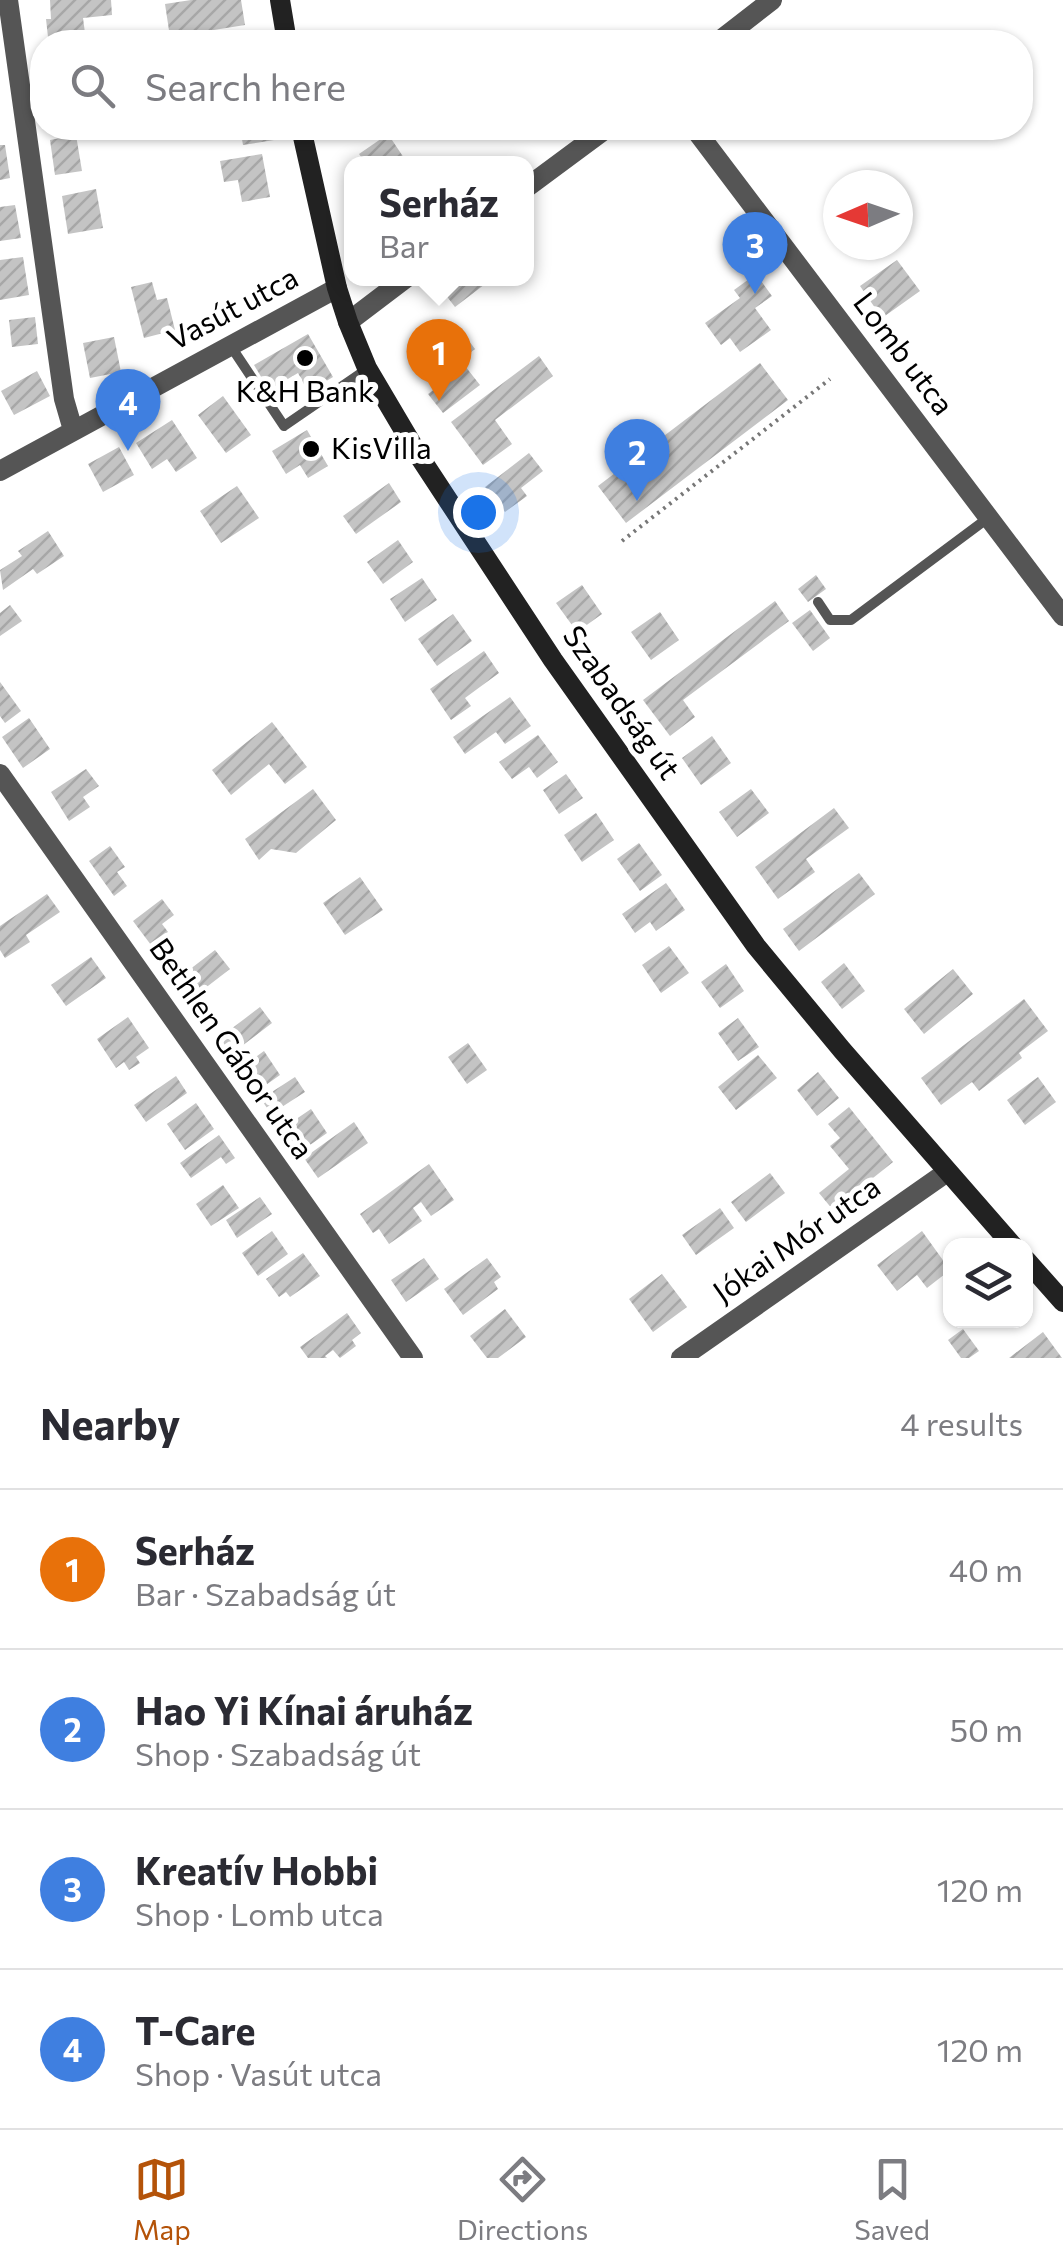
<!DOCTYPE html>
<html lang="en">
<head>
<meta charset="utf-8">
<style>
	body { margin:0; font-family:Commissioner,sans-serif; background:#f2f2f3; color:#2b2b33 }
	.controls { position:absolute; right:30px; bottom:30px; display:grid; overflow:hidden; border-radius:20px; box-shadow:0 2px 8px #0004 }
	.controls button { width:90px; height:90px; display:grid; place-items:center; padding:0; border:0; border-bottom:2px solid #e1e1e2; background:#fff; color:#2b2b33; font:50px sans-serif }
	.compass { position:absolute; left:823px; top:170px; width:90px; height:90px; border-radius:50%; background:#fff; box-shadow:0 2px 8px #0004; rotate:268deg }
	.you { position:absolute; left:478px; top:512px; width:35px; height:35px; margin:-25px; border:8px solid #fff; border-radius:50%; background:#1a73e8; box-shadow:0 0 0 15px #1a73e833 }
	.badge { display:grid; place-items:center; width:65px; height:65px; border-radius:50%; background:#b45309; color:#fff; font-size:32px; font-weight:700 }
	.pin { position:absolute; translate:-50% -82px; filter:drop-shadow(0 2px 5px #0008) }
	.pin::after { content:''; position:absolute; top:52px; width:35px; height:30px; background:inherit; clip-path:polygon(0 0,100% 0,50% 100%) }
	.popup { position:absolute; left:344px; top:156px; width:190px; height:130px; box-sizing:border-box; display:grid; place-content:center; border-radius:20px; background:#fff; filter:drop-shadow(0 2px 8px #0005); font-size:32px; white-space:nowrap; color:#7c7c81 }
	.popup b { font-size:38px; color:#2b2b33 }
	.popup::after { content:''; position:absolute; left:50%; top:100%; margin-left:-20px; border:20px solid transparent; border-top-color:#fff }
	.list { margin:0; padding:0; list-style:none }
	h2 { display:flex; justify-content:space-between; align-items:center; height:130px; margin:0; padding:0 40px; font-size:42px }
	h2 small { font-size:32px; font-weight:400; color:#7c7c81 }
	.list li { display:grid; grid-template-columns:65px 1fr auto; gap:30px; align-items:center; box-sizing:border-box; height:160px; padding:0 40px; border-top:2px solid #e1e1e2 }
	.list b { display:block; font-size:38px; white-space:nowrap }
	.list p { margin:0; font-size:32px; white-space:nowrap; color:#7c7c81 }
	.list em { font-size:32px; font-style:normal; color:#7c7c81 }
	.icon { flex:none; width:55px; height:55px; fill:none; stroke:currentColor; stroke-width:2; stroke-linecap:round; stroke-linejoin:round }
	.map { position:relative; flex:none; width:1063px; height:1358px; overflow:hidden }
	.search { position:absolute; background:#fff; box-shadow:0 2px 8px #0004; left:30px; right:30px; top:30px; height:110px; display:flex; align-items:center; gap:25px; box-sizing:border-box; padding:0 35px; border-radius:40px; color:#7c7c81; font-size:38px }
	.sheet { height:770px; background:#fff }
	nav { display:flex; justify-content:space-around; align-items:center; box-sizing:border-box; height:140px; border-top:2px solid #e1e1e2; background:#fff; font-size:28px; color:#7c7c81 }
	nav a { display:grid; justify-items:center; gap:5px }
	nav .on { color:#b45309 }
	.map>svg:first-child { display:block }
</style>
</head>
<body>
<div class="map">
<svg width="1063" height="1358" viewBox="0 0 1063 1358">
	<defs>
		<pattern id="building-hatch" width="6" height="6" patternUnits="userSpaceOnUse" patternTransform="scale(2.5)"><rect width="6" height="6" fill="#c4c4c4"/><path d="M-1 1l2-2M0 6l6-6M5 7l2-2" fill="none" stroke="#a7a7a7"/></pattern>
	</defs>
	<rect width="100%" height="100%" fill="#fff"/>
	<path fill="url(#building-hatch)" d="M 50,0 L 111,0 L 112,15 L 83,18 L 85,33 L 48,37 L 46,19 L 51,19 Z
		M 191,0 L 241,0 L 245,25 L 170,37 L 165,4 Z
		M 240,128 L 272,128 L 274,140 L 243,145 Z
		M 388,134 L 408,164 L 366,164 L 359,154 Z
		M 76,135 L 82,171 L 55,175 L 50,140 Z
		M 0,145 L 5,145 L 10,178 L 0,180 Z
		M 262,154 L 270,197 L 242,202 L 238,180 L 224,182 L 220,161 Z
		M 96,189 L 103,228 L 68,234 L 62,196 Z
		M 15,205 L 21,238 L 0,241 L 0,207 Z
		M 23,257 L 29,295 L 0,300 L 0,260 Z
		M 897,260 L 920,291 L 882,318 L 860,286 Z
		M 756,274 L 772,296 L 755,308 L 771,330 L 740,352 L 730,338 L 721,345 L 705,323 L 740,298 L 734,290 Z
		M 439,278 L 493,278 L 455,307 L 435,281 Z
		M 152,282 L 157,300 L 167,298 L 175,330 L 144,338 L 131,287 Z
		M 35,317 L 38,344 L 12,347 L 9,320 Z
		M 458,326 L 475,349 L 447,370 L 430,347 Z
		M 308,334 L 333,377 L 308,392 L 298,373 L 269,390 L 254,365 Z
		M 114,337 L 121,372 L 90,378 L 83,343 Z
		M 539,356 L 553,376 L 495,420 L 512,444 L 483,465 L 451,422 Z
		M 760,363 L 788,400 L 626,523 L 598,486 Z
		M 465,366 L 480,385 L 443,413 L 428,394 Z
		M 37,371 L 50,396 L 14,415 L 1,391 Z
		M 223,396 L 251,435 L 226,453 L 198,415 Z
		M 172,420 L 197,458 L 176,472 L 167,459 L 152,469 L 136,443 Z
		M 307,430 L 328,466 L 308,478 L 300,465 L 286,474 L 272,451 Z
		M 119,447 L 134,475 L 103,492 L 88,464 Z
		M 529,453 L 543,471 L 521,488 L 527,496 L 505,512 L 485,487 Z
		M 389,483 L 401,502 L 356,534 L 343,516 Z
		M 237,486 L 259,518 L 221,543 L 200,511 Z
		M 48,531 L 64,556 L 37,574 L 33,569 L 3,590 L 0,570 L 22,556 L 18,551 Z
		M 398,540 L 413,562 L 383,584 L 367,562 Z
		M 816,575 L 826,589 L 808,602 L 798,589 Z
		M 422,578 L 437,600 L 405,622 L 390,599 Z
		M 582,585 L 602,614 L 577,632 L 556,603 Z
		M 775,601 L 789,621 L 683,700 L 695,717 L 670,736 L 643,700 Z
		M 10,605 L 22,621 L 0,636 L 0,613 Z
		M 810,610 L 830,638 L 813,651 L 792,623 Z
		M 660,612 L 679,640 L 651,660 L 631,632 Z
		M 453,614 L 472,641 L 437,666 L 418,639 Z
		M 484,651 L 499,673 L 465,698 L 471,706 L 451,720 L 430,689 Z
		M 0,682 L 21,711 L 5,723 L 0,716 Z
		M 510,697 L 531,726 L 505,744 L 496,732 L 465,754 L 453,737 Z
		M 29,718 L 50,749 L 23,768 L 2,737 Z
		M 272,722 L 307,767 L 285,784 L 269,764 L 231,795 L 212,770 Z
		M 538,735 L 558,762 L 537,778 L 529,767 L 512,779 L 499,762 Z
		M 712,736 L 731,763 L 701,785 L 682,758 Z
		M 86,769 L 99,786 L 83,797 L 90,807 L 69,821 L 51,792 Z
		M 566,774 L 583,798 L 559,814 L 543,790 Z
		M 313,789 L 336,820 L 296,853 L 271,849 L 259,860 L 245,839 Z
		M 751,789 L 769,813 L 737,837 L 719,812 Z
		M 834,808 L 849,828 L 806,859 L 815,872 L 778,899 L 755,867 Z
		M 596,813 L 614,840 L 582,862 L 564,835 Z
		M 639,843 L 662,875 L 640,891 L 617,859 Z
		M 110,846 L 125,867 L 117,872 L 127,886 L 114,896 L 89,861 Z
		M 859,873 L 875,894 L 799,951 L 783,929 Z
		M 360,877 L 383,910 L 345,935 L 323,903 Z
		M 666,883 L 685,910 L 656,931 L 650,922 L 635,933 L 622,914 Z
		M 47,894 L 60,912 L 26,935 L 30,942 L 5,958 L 0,950 L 0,926 Z
		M 162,899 L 174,915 L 162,924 L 168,932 L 151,945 L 133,921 Z
		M 669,946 L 689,973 L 661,993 L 642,965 Z
		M 215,950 L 230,969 L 191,999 L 176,980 Z
		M 91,957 L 106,978 L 66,1006 L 51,985 Z
		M 844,963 L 865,991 L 842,1009 L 821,982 Z
		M 726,964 L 744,991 L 720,1008 L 701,982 Z
		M 953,969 L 973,994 L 924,1034 L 904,1009 Z
		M 1024,999 L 1048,1031 L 1019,1053 L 1022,1058 L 979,1091 L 972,1082 L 941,1105 L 921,1078 Z
		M 260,1007 L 272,1023 L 230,1055 L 218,1039 Z
		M 128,1017 L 149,1048 L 136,1057 L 140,1063 L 129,1070 L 124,1062 L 116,1068 L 97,1039 Z
		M 738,1018 L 759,1047 L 738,1061 L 718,1033 Z
		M 468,1043 L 487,1070 L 467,1084 L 448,1057 Z
		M 264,1051 L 280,1075 L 256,1092 L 239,1069 Z
		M 758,1055 L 777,1078 L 736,1110 L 718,1087 Z
		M 818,1072 L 839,1098 L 817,1116 L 797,1090 Z
		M 176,1076 L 187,1093 L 146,1122 L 134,1105 Z
		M 295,1077 L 305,1092 L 271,1114 L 261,1099 Z
		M 1038,1077 L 1056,1102 L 1025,1125 L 1007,1100 Z
		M 196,1103 L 214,1129 L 185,1150 L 167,1124 Z
		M 849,1107 L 893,1162 L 833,1210 L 819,1193 L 849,1169 L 830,1146 L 840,1138 L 828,1124 Z
		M 311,1109 L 327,1133 L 300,1152 L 283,1128 Z
		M 354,1122 L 368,1143 L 318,1178 L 304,1158 Z
		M 219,1135 L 235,1158 L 226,1164 L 221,1157 L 191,1178 L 180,1163 Z
		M 429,1164 L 454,1200 L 431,1216 L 421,1202 L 413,1208 L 422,1221 L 389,1244 L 379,1229 L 373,1233 L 360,1214 Z
		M 770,1173 L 785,1193 L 746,1222 L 731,1202 Z
		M 223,1185 L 239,1208 L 211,1226 L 196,1204 Z
		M 260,1197 L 272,1214 L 237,1238 L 226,1220 Z
		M 720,1208 L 734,1228 L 696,1255 L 682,1235 Z
		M 272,1231 L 288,1254 L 258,1276 L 242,1253 Z
		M 922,1231 L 950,1270 L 927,1288 L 917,1275 L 897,1291 L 877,1265 Z
		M 303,1253 L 320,1276 L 290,1297 L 286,1292 L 279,1297 L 266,1279 Z
		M 424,1258 L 439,1279 L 406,1302 L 391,1280 Z
		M 487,1258 L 501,1277 L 494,1282 L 498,1289 L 463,1315 L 444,1289 Z
		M 662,1274 L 687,1307 L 653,1332 L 629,1299 Z
		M 505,1309 L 526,1337 L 498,1358 L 487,1358 L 470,1336 Z
		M 347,1313 L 361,1333 L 352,1340 L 356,1346 L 340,1358 L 333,1350 L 325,1356 L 327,1358 L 308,1358 L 300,1347 Z
		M 963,1329 L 979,1351 L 969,1358 L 961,1358 L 948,1340 Z
		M 1043,1332 L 1062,1358 L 1009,1358 Z"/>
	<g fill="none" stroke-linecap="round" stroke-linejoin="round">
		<path stroke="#777" stroke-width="4" stroke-dasharray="2.5 5" stroke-linecap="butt" d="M 622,541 L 830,379"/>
		<path stroke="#555" stroke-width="10" d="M 230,345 L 284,426 L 367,369
			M 818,602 L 830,620 L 851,620 L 988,518"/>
		<path stroke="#555" stroke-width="20" d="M 8,0 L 64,399 L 73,430
			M 718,42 L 772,0
			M 694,128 L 1063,616
			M 526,188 L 607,128
			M 348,322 L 406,278
			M 0,471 L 337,288
			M 0,774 L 413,1358
			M 681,1358 L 947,1172"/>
		<path stroke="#222" stroke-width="20" d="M 280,0 L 287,42
			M 301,128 L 337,288 L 348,322 L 367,368 L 419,456 L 553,660 L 756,946 L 842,1050 L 1013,1246
			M 1026,1260 L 1063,1302"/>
	</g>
	<g fill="#000" stroke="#fff" stroke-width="4">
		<circle cx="305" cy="358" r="10"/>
		<circle cx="311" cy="449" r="10"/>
	</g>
	<g text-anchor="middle" stroke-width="10" stroke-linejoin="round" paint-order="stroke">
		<g font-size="30" fill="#000" stroke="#fff">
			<text transform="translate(233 309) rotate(-28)" y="10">Vasút utca</text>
			<text transform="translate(903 354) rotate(53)" y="10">Lomb utca</text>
			<text transform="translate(621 703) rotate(55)" y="10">Szabadság út</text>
			<text transform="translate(231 1049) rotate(55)" y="10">Bethlen Gábor utca</text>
			<text transform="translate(797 1240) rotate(-35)" y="10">Jókai Mór utca</text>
		</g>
		<g font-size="30" fill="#000" stroke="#fff">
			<text x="305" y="402">K&amp;H Bank</text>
			<text x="331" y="459" text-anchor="start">KisVilla</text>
		</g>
	</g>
</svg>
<div class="controls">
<button><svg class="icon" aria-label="layers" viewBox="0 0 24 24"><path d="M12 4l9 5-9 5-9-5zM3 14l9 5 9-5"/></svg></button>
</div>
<svg class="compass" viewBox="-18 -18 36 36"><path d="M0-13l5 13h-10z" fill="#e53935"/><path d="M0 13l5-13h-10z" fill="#7c7c81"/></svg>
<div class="you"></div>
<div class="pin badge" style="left:439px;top:401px;background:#e8710a">1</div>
<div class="popup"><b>Serház</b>Bar</div>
<div class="pin badge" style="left:637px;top:501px;background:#3f7fe0">2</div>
<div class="pin badge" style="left:755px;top:294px;background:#3f7fe0">3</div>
<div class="pin badge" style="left:128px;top:451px;background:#3f7fe0">4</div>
<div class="search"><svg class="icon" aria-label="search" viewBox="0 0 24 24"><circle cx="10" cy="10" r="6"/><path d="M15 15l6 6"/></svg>Search here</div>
</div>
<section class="sheet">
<h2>Nearby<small>4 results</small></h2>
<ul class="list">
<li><span class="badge" style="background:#e8710a">1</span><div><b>Serház</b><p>Bar · Szabadság út</p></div><em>40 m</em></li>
<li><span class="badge" style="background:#3f7fe0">2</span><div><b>Hao Yi Kínai áruház</b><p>Shop · Szabadság út</p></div><em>50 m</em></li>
<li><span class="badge" style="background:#3f7fe0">3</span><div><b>Kreatív Hobbi</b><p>Shop · Lomb utca</p></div><em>120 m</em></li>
<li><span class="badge" style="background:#3f7fe0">4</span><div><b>T-Care</b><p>Shop · Vasút utca</p></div><em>120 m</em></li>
</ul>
</section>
<nav>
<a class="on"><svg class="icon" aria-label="map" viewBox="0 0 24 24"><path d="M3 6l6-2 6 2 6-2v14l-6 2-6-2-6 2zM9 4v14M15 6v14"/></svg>Map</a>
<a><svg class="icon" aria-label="directions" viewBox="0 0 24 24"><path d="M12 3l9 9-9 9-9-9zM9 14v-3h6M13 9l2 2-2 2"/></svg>Directions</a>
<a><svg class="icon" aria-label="saved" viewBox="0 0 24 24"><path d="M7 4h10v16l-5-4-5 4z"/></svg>Saved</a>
</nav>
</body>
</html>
